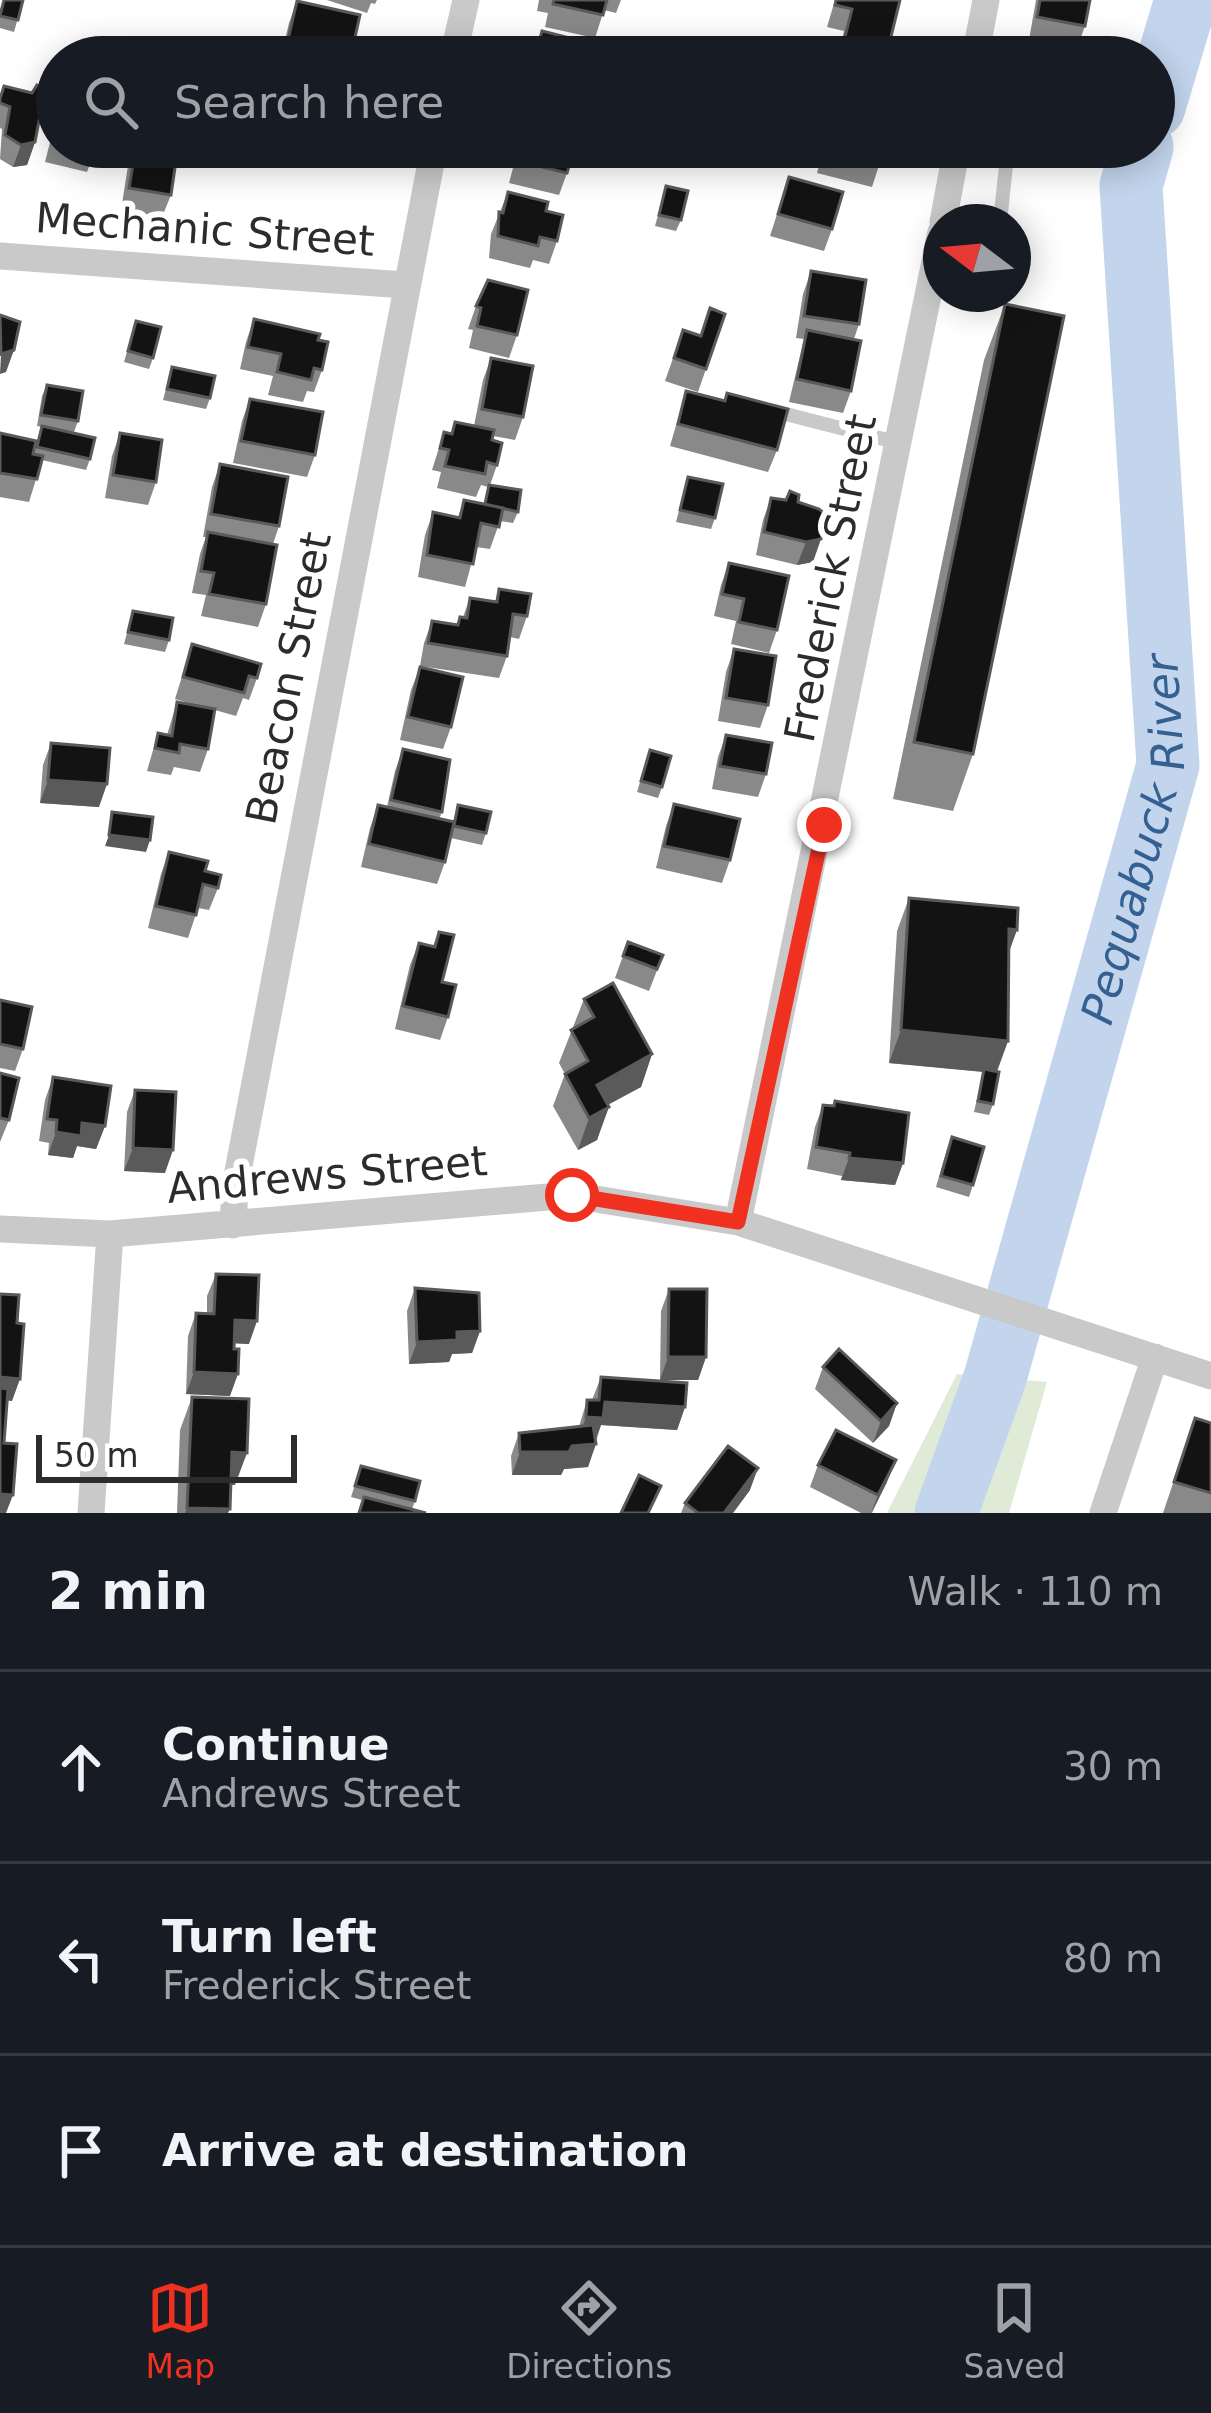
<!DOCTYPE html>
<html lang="en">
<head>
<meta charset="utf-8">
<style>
	body { margin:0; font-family:"DejaVu Sans",sans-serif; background:#20242c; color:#f1f3f6 }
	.compass { position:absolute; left:923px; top:204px; width:108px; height:108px; border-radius:50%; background:#171b24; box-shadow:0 6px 30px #0003; rotate:286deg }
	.scale { position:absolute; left:36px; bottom:30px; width:261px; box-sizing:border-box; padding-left:12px; border:6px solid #2c2c2c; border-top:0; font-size:33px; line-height:42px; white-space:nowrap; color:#2c2c2c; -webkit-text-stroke:9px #fff; paint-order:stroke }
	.stop { position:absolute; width:36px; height:36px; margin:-27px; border:9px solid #f03120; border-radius:50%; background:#fff }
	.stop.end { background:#f03120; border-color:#fff; box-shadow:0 3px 12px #0008 }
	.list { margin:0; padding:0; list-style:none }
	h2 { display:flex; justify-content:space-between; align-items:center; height:156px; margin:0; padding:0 48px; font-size:51px }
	h2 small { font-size:39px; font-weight:400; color:#9ea1a6 }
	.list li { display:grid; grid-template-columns:78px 1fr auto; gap:36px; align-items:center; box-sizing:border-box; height:192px; padding:0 48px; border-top:3px solid #363941 }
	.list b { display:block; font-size:45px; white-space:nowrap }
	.list p { margin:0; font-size:39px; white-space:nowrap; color:#9ea1a6 }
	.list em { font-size:39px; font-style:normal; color:#9ea1a6 }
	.icon { flex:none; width:66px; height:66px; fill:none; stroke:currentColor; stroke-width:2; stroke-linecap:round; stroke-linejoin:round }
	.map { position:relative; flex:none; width:1211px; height:1513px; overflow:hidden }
	.search { position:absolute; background:#171b24; box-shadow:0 6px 30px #0003; left:36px; right:36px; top:36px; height:132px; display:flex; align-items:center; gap:30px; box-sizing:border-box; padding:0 42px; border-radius:66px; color:#9ea1a6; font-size:45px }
	.sheet { height:732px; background:#171b24 }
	nav { display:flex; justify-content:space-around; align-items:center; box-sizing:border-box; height:168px; border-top:3px solid #363941; background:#171b24; font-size:33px; color:#9ea1a6 }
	nav a { display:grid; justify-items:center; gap:6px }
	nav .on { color:#f03120 }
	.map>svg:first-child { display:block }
</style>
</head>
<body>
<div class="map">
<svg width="1211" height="1513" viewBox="0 0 1211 1513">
	<rect width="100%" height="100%" fill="#fff"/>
	<path fill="#dfebd7" d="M 957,1374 L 1047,1382 L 1009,1513 L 887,1513 Z"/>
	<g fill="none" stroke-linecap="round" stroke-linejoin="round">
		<g stroke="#c2d5ed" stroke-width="63">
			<path d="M 1154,107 L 1186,0"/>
			<path id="s1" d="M 946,1513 L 995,1378 L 1168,765 L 1131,186 L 1142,147"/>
		</g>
		<path stroke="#c9c9c9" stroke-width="14" d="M 1000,222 L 1007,156
			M 992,298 L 992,294
			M 770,410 L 899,443"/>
		<path stroke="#c9c9c9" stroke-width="27" d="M 453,57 L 466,0
			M 975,57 L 986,0
			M 943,222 L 957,147
			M 0,256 L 405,285
			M 738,1222 L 941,232
			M 233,1225 L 235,1187 L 434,147
			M 0,1229 L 110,1234 L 571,1195 L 738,1222 L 1211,1376
			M 91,1513 L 110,1234
			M 1103,1513 L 1155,1357"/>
	</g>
	<path fill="#898989" d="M 3,0 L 23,0 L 14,32 L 0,28 L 0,10 Z
		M 327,0 L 377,0 L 375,4 L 371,3 L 367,13 Z
		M 539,0 L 621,0 L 616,13 L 604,10 L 595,38 L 545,27 L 548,13 L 537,11 Z
		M 835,0 L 900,0 L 886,57 L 838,57 L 844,31 L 827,27 Z
		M 1036,0 L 1090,0 L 1085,26 L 1077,48 L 1029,40 Z
		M 297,1 L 353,46 L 349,57 L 281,57 L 289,23 Z
		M 32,93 L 35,142 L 27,165 L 13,167 L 0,159 L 2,129 L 0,128 L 0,97 Z
		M 57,115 L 57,147 L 96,147 L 87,172 L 45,162 Z
		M 131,147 L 178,147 L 171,195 L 162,217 L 121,210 Z
		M 508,147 L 561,147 L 560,153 L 567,173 L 559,195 L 509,183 L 513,168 L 504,165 Z
		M 824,147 L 885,147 L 872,187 L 817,173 Z
		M 789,177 L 832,229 L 824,251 L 770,236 Z
		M 666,186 L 681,220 L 676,231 L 655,226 Z
		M 508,192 L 546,211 L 557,241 L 549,264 L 533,260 L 530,268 L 489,258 L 491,234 Z
		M 811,271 L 859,324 L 854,339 L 851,391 L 843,413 L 789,402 L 804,339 L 796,338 L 803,294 Z
		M 528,290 L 517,335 L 509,358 L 469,348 L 473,330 L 468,329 L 476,306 Z
		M 1005,304 L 973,754 L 953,811 L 893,799 L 984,360 Z
		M 725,314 L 698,392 L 665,381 L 683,330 L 700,336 Z
		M 254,319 L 318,340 L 322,370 L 314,392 L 307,391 L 303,402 L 268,395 L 273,376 L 240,369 L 246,342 Z
		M 136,321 L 153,358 L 149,369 L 124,362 Z
		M 491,358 L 523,417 L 515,440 L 493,436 L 492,440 L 497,465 L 490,485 L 518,512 L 513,523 L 500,521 L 490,549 L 476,547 L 465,587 L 418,577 L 425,535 L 433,512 L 458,517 L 464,500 L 484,504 L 488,487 L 481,485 L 476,497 L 437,488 L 441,472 L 432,470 L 444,432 L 451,434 L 455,422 L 474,426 L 483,380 Z
		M 172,367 L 210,398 L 206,409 L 163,400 Z
		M 47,385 L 78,421 L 74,432 L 54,429 L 90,459 L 86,470 L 42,460 L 29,502 L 0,497 L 0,433 L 34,454 L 42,427 L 37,426 L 42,396 Z
		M 686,391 L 724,401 L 727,393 L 777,450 L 768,472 L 670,446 Z
		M 250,399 L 315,455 L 307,477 L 233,463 L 242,421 Z
		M 120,433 L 156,482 L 148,505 L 105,498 L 112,456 Z
		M 220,464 L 279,526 L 273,544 L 266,604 L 258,627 L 201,616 L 206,595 L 192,593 L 200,554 L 206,537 L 203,537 L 212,487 Z
		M 688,477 L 715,518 L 711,529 L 676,522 Z
		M 771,498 L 798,502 L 813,562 L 797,565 L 756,555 L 763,520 Z
		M 729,563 L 777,630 L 769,653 L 731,644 L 736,621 L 714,616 L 721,585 Z
		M 499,589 L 527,616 L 519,639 L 510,637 L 507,656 L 499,678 L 420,666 L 424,643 L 432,621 L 456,625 L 460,617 L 463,617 L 470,598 L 495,602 Z
		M 133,611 L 169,640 L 165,652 L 124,644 Z
		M 192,644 L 257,678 L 249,700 L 243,698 L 236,716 L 215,710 L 208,749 L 200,772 L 174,767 L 171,775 L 147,771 L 158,733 L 167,735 L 177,702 L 199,706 L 175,699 Z
		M 734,649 L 768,705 L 760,728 L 718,721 L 726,672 Z
		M 420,667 L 451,727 L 443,749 L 400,740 L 411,690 Z
		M 726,735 L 766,774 L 758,797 L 712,789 L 718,757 Z
		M 51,743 L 99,807 L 40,803 L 43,765 Z
		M 403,749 L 442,812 L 439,819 L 453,822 L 458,805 L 486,833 L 482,845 L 451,838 L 445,862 L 437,884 L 361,867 L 370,828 L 378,805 L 387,807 L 395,771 Z
		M 646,762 L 662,787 L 658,798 L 637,792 Z
		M 674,804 L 730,860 L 722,883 L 656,868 L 666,826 Z
		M 169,852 L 218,888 L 209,910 L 198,908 L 188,938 L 148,928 L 161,874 Z
		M 909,898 L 1009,952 L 1008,1041 L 997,1072 L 993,1104 L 989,1115 L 974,1112 L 983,1072 L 889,1063 L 897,931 Z
		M 439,932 L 442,982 L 448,1017 L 440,1040 L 395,1029 L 410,965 L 419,943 L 433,946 Z
		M 628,942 L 663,955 L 649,991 L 615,978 Z
		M 584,999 L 652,1054 L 641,1087 L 608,1105 L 597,1140 L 578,1150 L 553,1106 L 565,1074 L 559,1063 Z
		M 0,1000 L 23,1049 L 15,1071 L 0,1068 Z
		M 0,1073 L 9,1120 L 0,1142 Z
		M 53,1077 L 105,1126 L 96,1149 L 77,1146 L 73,1158 L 48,1155 L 49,1143 L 39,1141 L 45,1100 Z
		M 135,1090 L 165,1173 L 124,1171 L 127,1112 Z
		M 823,1105 L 903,1163 L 895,1185 L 841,1180 L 842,1176 L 807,1169 L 815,1127 Z
		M 947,1149 L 973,1185 L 969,1197 L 936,1187 Z
		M 216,1274 L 249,1344 L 234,1343 L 230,1396 L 186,1394 L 188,1336 L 196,1313 L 207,1314 L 207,1296 Z
		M 415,1288 L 480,1331 L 472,1353 L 452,1354 L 449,1362 L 409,1364 L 407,1311 Z
		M 669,1289 L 706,1357 L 698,1380 L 660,1380 L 661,1311 Z
		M 823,1367 L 897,1403 L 889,1426 L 873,1443 L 815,1389 Z
		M 601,1377 L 685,1407 L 677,1430 L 601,1425 L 588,1467 L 564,1469 L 561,1475 L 512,1475 L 511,1456 L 519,1433 L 579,1427 L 587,1400 L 592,1400 Z
		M 192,1397 L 235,1485 L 231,1485 L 228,1513 L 177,1513 L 180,1430 Z
		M 1195,1418 L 1211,1423 L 1211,1513 L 1163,1513 Z
		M 818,1465 L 887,1482 L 872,1513 L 861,1513 L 810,1487 Z
		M 361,1466 L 415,1501 L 412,1509 L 426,1513 L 358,1513 L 362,1500 L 351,1497 Z
		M 750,1490 L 733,1513 L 681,1513 L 685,1503 Z"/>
	<path fill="#5a5a5a" d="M 35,142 L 27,165 L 13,167 L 21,145 Z
		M 14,350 L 6,372 L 0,374 L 1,354 Z
		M 821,539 L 813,562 L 797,565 L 806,542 Z
		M 48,780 L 107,784 L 99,807 L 40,803 Z
		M 109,835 L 150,840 L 146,852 L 105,846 Z
		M 1009,929 L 1017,930 L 1005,963 Z
		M 901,1030 L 1008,1041 L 996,1073 L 889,1063 Z
		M 652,1054 L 641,1087 L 588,1115 L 597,1085 Z
		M 609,1107 L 597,1140 L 578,1150 L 589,1118 Z
		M 82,1123 L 105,1126 L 96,1149 L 77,1146 L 73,1158 L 48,1155 L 56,1132 Z
		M 133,1148 L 173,1150 L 165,1173 L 124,1171 Z
		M 849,1158 L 903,1163 L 895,1185 L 841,1180 Z
		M 235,1320 L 257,1321 L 249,1344 L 227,1343 Z
		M 480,1331 L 472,1353 L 452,1354 L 449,1362 L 409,1364 L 417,1342 L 457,1332 Z
		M 668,1357 L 706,1357 L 698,1380 L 660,1380 Z
		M 194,1372 L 238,1374 L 230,1396 L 186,1394 Z
		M 0,1377 L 20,1379 L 12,1401 L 0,1400 Z
		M 605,1402 L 685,1407 L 677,1430 L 601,1425 L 595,1441 L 578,1439 L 586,1417 Z
		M 897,1403 L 889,1426 L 873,1443 L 881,1421 Z
		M 596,1444 L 588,1467 L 564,1469 L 561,1475 L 512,1475 L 520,1452 Z
		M 232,1452 L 247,1453 L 235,1485 L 220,1485 Z
		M 896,1460 L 887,1482 L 871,1513 L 878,1495 Z
		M 758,1468 L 750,1490 L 733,1513 L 724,1513 Z
		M 0,1494 L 13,1495 L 6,1513 L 0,1513 Z
		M 187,1508 L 230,1509 L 228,1513 L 185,1513 Z"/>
	<path fill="#131313" stroke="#5a5a5a" stroke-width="3" d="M 4,0 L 23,0 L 18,20 L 0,16 Z
		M 554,0 L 607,0 L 603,15 L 553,4 Z
		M 836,0 L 900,0 L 886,57 L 840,57 L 852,9 L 835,5 Z
		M 1040,0 L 1090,0 L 1085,26 L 1037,17 Z
		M 297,1 L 360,15 L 353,46 L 345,45 L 343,57 L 315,57 L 316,51 L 287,44 Z
		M 542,31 L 570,38 L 566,55 L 575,57 L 535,57 Z
		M 37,85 L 45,89 L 35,142 L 21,145 L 5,135 L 10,107 L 0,103 L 0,99 L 4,86 L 32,93 Z
		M 136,147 L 178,147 L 171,195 L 129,188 Z
		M 521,147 L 561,147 L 560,153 L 572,156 L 567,173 L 517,161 Z
		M 826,147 L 885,147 L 881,165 L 826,151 Z
		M 789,177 L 843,192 L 832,229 L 778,214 Z
		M 666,186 L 688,191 L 681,220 L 659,215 Z
		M 508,192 L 548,202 L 546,211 L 563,215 L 557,241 L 540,237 L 538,246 L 498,236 L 499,212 L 503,213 Z
		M 811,271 L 866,280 L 859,324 L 804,316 Z
		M 488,280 L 528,290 L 517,335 L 477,326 L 481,308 L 476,306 Z
		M 1005,304 L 1064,316 L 973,754 L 914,742 Z
		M 710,308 L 725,314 L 706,369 L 674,358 L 683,330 L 701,336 Z
		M 0,315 L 20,322 L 14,350 L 1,354 Z
		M 254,319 L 320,334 L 318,340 L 328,342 L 322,370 L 314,368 L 311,380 L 277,372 L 281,354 L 248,347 Z
		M 136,321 L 161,327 L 153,358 L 128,351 Z
		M 807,330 L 861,341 L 851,391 L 797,379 Z
		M 491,358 L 533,366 L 523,417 L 482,409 Z
		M 172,367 L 215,376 L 210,398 L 167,389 Z
		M 47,385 L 83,391 L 78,421 L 41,415 Z
		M 686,391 L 725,401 L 727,393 L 788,409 L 777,450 L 678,424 Z
		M 250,399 L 323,412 L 315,455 L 241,441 Z
		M 455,422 L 494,430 L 492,440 L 502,443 L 497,465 L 487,462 L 485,474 L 445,466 L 449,450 L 440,448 L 444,432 L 452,434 Z
		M 42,426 L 95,438 L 90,459 L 37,447 Z
		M 0,433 L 36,441 L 33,454 L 43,456 L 37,479 L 0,473 Z
		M 120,433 L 162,440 L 156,482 L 113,475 Z
		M 220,464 L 288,477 L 279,526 L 211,514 Z
		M 688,477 L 723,484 L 715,518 L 680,510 Z
		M 489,485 L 521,490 L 518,512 L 485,504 Z
		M 790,491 L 799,495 L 798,502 L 819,509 L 829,517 L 821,539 L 806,542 L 764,532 L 771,498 L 786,500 Z
		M 464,500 L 503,508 L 499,527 L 481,523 L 473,564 L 427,555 L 433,512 L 460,518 Z
		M 208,532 L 277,545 L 266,604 L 209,594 L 214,573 L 201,571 Z
		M 729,563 L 789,576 L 777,630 L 739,622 L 744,599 L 722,594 Z
		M 499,589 L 531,594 L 527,616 L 513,614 L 507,656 L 428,643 L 432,621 L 458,625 L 460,617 L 467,618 L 470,598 L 497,602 Z
		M 133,611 L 173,618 L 169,640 L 128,632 Z
		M 192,644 L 261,664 L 257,678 L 249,676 L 244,693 L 183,677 Z
		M 734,649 L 776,656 L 768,705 L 726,698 Z
		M 420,667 L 463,677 L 451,727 L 408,717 Z
		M 177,702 L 215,709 L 208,749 L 180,744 L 179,753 L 155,748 L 158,733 L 172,736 Z
		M 726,735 L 772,743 L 766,774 L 720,766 Z
		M 51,743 L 110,748 L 107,784 L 48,780 Z
		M 403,749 L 450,760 L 442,812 L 391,800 Z
		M 650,750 L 671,756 L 662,787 L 641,781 Z
		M 674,804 L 740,819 L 730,860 L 664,846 Z
		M 378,805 L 454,822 L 445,862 L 369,844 Z
		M 458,805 L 491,812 L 486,833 L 454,826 Z
		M 112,812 L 153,817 L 150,840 L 109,835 Z
		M 169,852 L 208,861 L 205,871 L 221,875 L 218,888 L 203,884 L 196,915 L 156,906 Z
		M 909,898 L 1018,908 L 1017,930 L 1009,929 L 1008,1041 L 901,1030 Z
		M 439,932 L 454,935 L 442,982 L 456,985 L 448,1017 L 403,1006 L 419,943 L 435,947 Z
		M 628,942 L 663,955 L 657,969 L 623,956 Z
		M 613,983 L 652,1054 L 597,1085 L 609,1107 L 589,1118 L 565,1074 L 588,1061 L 571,1030 L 594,1017 L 584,999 Z
		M 0,1000 L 32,1007 L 23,1049 L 0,1044 Z
		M 984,1069 L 999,1072 L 993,1104 L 978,1101 Z
		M 0,1073 L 19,1078 L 9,1120 L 0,1118 Z
		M 53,1077 L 111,1086 L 105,1126 L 82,1123 L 81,1136 L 56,1132 L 57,1120 L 47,1119 Z
		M 135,1090 L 176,1092 L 173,1150 L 133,1148 Z
		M 835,1101 L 909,1113 L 903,1163 L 849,1158 L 850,1153 L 816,1147 L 823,1105 L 834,1106 Z
		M 952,1137 L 984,1147 L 973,1185 L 941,1176 Z
		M 216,1274 L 259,1275 L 257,1321 L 235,1320 L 234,1349 L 239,1349 L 238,1374 L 194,1372 L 196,1313 L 214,1314 Z
		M 415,1288 L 479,1293 L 480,1331 L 457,1332 L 457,1340 L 417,1342 Z
		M 669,1289 L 707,1289 L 706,1357 L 668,1357 Z
		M 0,1294 L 19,1295 L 17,1323 L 24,1324 L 20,1379 L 0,1377 Z
		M 839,1349 L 897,1403 L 881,1421 L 823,1367 Z
		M 601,1377 L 687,1383 L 685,1407 L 605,1402 L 603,1418 L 586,1417 L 587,1400 L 599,1400 Z
		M 0,1388 L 8,1389 L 4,1443 L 17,1444 L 13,1495 L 0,1494 Z
		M 192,1397 L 249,1399 L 247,1453 L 232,1452 L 230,1509 L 187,1508 Z
		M 1195,1418 L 1211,1423 L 1211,1493 L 1174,1482 Z
		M 593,1425 L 596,1444 L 572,1446 L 569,1452 L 520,1452 L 519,1433 Z
		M 836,1430 L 896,1460 L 878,1495 L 818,1465 Z
		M 728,1446 L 758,1468 L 724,1513 L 698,1513 L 685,1503 Z
		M 361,1466 L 420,1481 L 415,1501 L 355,1486 Z
		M 639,1475 L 661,1486 L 648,1513 L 621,1513 Z
		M 364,1497 L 426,1513 L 359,1513 Z"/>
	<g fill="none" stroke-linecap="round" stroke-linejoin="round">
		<path stroke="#f03120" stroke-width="15" d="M 572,1195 L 738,1222 L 824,825"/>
	</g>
	<g text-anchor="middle" stroke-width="12" stroke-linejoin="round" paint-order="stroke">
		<g font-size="42" fill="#2c2c2c" stroke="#fff">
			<text transform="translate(205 229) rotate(4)" y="15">Mechanic Street</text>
			<text transform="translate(830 578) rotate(-79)" y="15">Frederick Street</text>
			<text transform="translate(288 678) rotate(-79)" y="15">Beacon Street</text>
			<text transform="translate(327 1174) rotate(-5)" y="15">Andrews Street</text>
		</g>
		<g font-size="45" font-style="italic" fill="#356092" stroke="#fff">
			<text dy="16" stroke="none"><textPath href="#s1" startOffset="702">Pequabuck River</textPath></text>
		</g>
	</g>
</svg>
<svg class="compass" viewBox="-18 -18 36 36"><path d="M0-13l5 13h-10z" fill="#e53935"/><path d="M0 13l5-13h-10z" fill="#9ea1a6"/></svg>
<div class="scale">50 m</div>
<div class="stop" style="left:572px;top:1195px"></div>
<div class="stop end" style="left:824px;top:825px"></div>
<div class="search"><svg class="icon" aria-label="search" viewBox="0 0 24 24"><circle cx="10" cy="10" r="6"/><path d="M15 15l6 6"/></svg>Search here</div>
</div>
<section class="sheet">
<h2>2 min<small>Walk · 110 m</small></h2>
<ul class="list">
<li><svg class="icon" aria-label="ahead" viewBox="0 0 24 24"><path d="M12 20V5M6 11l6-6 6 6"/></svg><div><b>Continue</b><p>Andrews Street</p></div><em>30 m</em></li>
<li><svg class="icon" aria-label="left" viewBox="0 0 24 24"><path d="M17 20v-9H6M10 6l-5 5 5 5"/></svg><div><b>Turn left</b><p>Frederick Street</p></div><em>80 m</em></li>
<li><svg class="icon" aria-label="arrive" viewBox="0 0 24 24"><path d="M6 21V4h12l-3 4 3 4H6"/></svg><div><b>Arrive at destination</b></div></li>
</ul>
</section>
<nav>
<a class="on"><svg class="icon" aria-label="map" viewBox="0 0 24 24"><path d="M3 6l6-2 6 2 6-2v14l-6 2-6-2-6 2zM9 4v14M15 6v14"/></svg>Map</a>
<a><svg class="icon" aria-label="directions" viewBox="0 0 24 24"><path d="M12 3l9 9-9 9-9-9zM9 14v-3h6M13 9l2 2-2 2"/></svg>Directions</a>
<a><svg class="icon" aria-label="saved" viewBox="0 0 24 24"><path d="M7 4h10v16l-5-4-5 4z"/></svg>Saved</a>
</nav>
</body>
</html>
